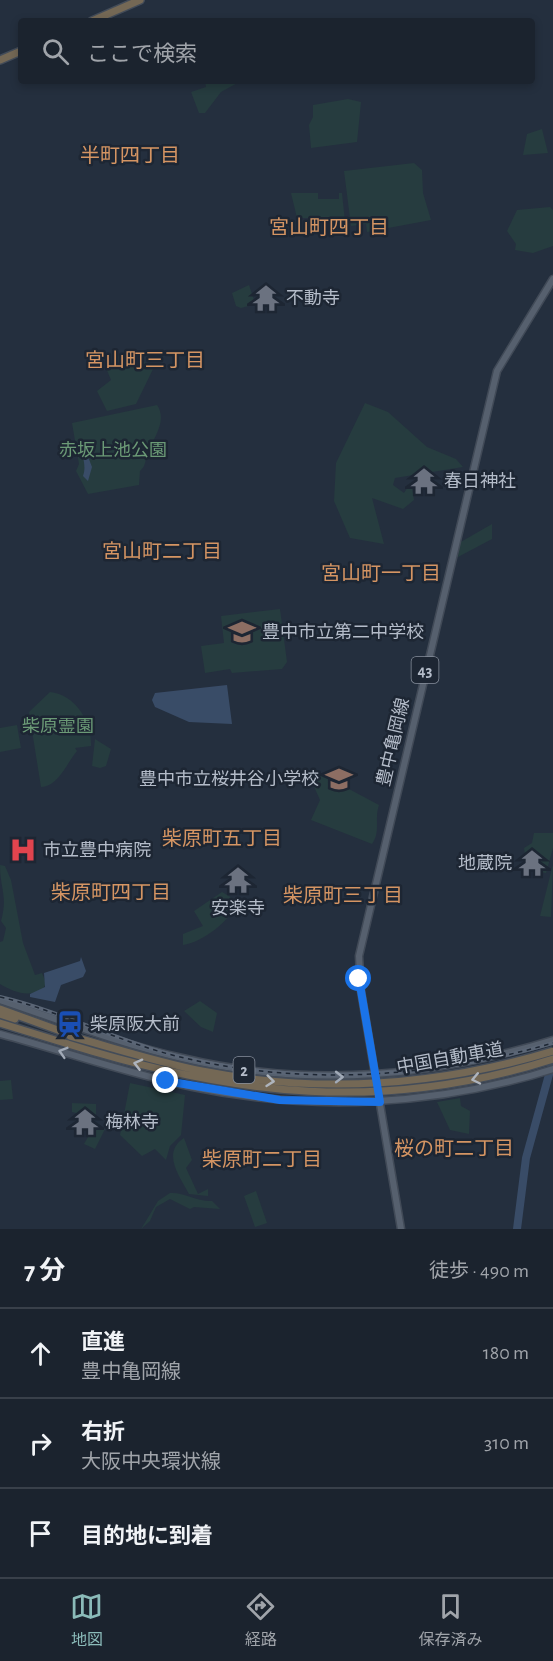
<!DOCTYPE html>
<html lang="ja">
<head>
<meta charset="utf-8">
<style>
	body { margin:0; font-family:"Alegreya Sans","Noto Sans JP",sans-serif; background:#282f3a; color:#f1f3f6 }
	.stop { position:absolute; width:18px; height:18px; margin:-14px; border:4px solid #1a73e8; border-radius:50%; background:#fff }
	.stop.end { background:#1a73e8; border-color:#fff; box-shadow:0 2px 6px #0008 }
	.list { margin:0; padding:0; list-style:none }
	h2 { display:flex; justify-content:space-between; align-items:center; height:78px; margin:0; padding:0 24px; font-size:26px }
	h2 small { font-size:20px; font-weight:400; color:#a0a4aa }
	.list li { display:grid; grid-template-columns:39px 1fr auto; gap:18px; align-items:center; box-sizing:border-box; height:90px; padding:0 24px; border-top:2px solid #39404a }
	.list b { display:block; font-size:22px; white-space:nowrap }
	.list p { margin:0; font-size:20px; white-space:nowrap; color:#a0a4aa }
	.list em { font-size:20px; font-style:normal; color:#a0a4aa }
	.icon { flex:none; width:33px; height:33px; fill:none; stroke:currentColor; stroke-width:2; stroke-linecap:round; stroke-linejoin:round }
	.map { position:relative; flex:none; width:553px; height:1229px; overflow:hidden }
	.search { position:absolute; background:#1b232e; box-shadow:0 3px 9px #0003; left:18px; right:18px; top:18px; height:66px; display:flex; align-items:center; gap:15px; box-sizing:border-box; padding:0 21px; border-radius:6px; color:#a0a4aa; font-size:22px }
	.sheet { height:348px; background:#1b232e }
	nav { display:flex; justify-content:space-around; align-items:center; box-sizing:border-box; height:84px; border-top:2px solid #39404a; background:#1b232e; font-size:16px; color:#a0a4aa }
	nav a { display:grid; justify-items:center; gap:3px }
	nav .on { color:#8bbbb9 }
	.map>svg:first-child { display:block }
</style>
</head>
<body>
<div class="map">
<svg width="553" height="1229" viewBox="0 0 553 1229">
	<rect width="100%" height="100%" fill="#242f3e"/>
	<path fill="#263c3f" d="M 205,81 L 241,81 L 221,92 L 205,113 L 199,113 L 191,92 L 206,87 Z
		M 348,99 L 361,102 L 357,142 L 311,148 L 309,125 L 313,117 L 313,105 Z
		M 542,129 L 548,153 L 523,155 L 527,134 Z
		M 414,163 L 422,170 L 423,193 L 431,220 L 367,232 L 366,224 L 351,226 L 344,171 Z
		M 291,193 L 318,193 L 318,199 L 339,199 L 339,193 L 342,193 L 346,231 L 321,232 L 311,218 L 297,218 Z
		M 550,207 L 553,210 L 553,246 L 533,253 L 515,250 L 516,244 L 507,231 L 517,210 Z
		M 249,285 L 254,300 L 252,305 L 241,308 L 236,306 L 232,293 Z
		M 119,355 L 129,359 L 135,367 L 145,362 L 148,366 L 155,365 L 136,404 L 107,411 L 97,391 L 111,380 L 106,368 Z
		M 365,403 L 388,412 L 427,447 L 456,459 L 463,467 L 395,478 L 393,485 L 404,493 L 411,482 L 414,500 L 403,509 L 372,498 L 384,544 L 350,538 L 334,501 L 336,463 Z
		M 157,405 C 168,421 153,439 147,454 C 145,461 146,466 140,471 L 139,485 L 88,494 L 76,471 L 79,464 L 72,423 Z
		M 492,524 L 492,539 L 458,557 L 459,543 Z
		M 280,609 L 287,662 L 282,669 L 232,673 L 230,669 L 205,673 L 201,646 L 224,643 L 221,616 Z
		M 50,692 C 76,695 92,722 91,746 L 75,748 L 77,751 C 66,764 59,786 41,787 L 29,712 Z
		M 17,725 L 21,748 L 0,752 L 0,728 Z
		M 95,739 L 111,749 L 106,766 L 100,768 L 92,766 Z
		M 317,772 L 379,805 C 374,819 381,831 372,844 L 311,820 L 320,800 L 312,782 Z
		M 534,833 L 553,833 L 553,848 L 546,873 L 540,872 L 541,857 L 525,855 L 524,848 L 532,843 Z
		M 0,865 L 5,866 L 11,880 L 23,943 L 35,975 L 42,973 L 46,983 L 43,989 C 28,998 14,992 0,984 L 0,942 L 3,941 L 6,928 L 1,921 C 8,896 0,889 0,865 Z
		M 553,865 L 551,917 L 540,916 L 552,868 Z
		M 222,892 L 239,902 C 230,920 204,942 183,945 L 183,934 L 203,926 L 194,911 Z
		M 200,1001 L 217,1013 L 213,1032 L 201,1027 L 184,1011 Z
		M 11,1080 L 13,1099 L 0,1100 L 0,1081 Z
		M 130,1083 L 185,1095 L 181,1135 L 170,1146 L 166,1160 L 155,1149 L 142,1156 L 120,1135 Z
		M 460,1098 L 461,1106 L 470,1111 L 469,1134 L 450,1130 L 437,1102 Z
		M 72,1103 L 96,1104 L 96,1118 L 72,1112 Z
		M 93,1128 L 105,1129 L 95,1149 L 84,1144 Z
		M 184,1138 L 192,1160 L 186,1168 L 198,1194 L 208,1189 L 208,1196 L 189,1194 C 180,1177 161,1153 184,1138 Z
		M 256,1191 L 267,1223 L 255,1227 L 244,1196 Z
		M 170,1193 C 184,1192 197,1202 212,1201 L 220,1209 L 194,1207 L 190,1209 L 170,1199 L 156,1207 L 150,1221 L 141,1229 L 158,1201 Z"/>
	<path fill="#394c67" d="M 82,439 L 88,444 L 87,454 L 92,467 L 88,481 L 83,476 C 88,462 78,450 82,439 Z
		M 227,685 L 232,724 L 189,722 L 155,707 L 152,700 L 155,693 Z
		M 81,957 L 86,971 L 83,977 L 61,985 L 55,1002 L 30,997 L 30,994 L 45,987 L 44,973 L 80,961 Z"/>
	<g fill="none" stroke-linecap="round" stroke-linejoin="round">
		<path stroke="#394c67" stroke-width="8" d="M 517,1229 L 526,1158 L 553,1060"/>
		<defs>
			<path id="major" d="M 0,1000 C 60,1020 120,1044 182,1058 C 307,1088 431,1078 553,1040
				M 0,1034 C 64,1051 128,1074 193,1087 C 312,1112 437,1106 553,1069
				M 401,1229 L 361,991 L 359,956 L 497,371 L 553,279"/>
			<path id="highway" d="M 92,21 L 140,0
				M 0,60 L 21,51
				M 0,1009 L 77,1037
				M 0,1014 L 15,1019
				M 0,1023 L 68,1044"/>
		</defs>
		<use href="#major" stroke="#414a57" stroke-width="9"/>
		<use href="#highway" stroke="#434c59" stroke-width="10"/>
		<use href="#major" stroke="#56606e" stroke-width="6"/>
		<use href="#highway" stroke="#746855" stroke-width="7"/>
		<defs>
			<path id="rail" d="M 0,997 C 61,1011 116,1041 176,1056 C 300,1087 432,1078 553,1043"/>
		</defs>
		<use href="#rail" stroke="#5a6575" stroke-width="4"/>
		<use href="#rail" stroke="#1d2633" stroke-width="1.5" stroke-dasharray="4.5" stroke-linecap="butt"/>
		<defs>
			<path id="highway-bridge" d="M 70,1036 C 114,1048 157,1062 202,1071 C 320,1094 438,1086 553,1051
				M 68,1044 C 235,1096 384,1113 553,1059"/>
		</defs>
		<use href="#highway-bridge" stroke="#434c59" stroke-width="10" stroke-linecap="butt"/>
		<use href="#highway-bridge" stroke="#746855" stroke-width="7"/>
	</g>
	<defs><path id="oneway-chevron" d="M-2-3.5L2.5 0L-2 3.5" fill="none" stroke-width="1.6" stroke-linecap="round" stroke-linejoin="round" transform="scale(1.5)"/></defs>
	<g stroke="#a1aab7">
		<use href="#oneway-chevron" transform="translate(63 1052) rotate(-163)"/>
		<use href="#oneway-chevron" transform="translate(339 1077)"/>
	</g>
	<g stroke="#aeb4bd">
		<use href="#oneway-chevron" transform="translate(138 1064) rotate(-166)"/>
		<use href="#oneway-chevron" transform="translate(476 1079) rotate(168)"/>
		<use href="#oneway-chevron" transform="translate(270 1081) rotate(6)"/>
	</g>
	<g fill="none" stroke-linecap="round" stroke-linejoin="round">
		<path stroke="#1a73e8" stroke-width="8" d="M 166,1081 L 280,1100 L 380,1102 L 359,979"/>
	</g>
	<defs>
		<symbol id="temple-bare" viewBox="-9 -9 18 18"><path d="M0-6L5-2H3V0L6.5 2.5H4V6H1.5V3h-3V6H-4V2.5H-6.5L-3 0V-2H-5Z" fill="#6b7280" stroke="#1d2633" stroke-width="2.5" paint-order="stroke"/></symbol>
		<symbol id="school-bare" viewBox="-9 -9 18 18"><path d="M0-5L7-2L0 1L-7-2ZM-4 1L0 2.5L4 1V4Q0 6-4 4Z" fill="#8d6e63" stroke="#1d2633" stroke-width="2.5" paint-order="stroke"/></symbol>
		<symbol id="hospital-bare" viewBox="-9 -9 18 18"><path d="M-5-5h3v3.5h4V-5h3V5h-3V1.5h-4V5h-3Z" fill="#e0444e" stroke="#1d2633" stroke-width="2.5" paint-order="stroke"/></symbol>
		<symbol id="station-bare" viewBox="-9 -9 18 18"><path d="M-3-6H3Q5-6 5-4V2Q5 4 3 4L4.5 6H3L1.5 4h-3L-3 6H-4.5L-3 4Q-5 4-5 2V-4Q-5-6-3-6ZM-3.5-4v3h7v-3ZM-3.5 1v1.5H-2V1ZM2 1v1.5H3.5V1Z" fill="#1a4fb4" stroke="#1d2633" stroke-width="2.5" paint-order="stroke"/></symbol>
	</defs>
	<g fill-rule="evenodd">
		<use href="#temple-bare" x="247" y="279" width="38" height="38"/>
		<use href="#temple-bare" x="405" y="462" width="38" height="38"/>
		<use href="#school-bare" x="223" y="613" width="38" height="38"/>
		<use href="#school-bare" x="320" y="760" width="38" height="38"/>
		<use href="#hospital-bare" x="4" y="831" width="38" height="38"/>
		<use href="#temple-bare" x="513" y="844" width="38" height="38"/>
		<use href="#temple-bare" x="219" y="861" width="38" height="38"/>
		<use href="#station-bare" x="51" y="1005" width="38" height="38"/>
		<use href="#temple-bare" x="66" y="1103" width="38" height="38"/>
	</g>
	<g text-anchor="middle" stroke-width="5" stroke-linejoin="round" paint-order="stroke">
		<g fill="#1d2633" stroke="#878f9c" stroke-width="1.5">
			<rect x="411.5" y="657" width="27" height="26" rx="4.5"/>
			<rect x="233.5" y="1057" width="21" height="26" rx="4.5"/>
		</g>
		<g font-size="16" font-weight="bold" fill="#b4bcc9">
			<text x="425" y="676">43</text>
			<text x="244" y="1076">2</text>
		</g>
		<g font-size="18" fill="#b4bcc9" stroke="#1d2633" text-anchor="start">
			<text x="286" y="304">不動寺</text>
			<text x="444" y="487">春日神社</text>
			<text x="262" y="638">豊中市立第二中学校</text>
			<text x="319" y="785" text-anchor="end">豊中市立桜井谷小学校</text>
			<text x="43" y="856">市立豊中病院</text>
			<text x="512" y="869" text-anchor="end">地蔵院</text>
			<text x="238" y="914" text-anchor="middle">安楽寺</text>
			<text x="90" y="1030">柴原阪大前</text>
			<text x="105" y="1128">梅林寺</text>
		</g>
		<g font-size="18" fill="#6b9a76" stroke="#1d2633">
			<text x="113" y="456">赤坂上池公園</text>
			<text x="58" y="732">柴原霊園</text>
		</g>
		<g font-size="18" fill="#b4bcc9" stroke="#1d2633">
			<text transform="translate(393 742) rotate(-77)" y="6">豊中亀岡線</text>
			<text transform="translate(450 1058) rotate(-10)" y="6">中国自動車道</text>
		</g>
		<g font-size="20" fill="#d59563" stroke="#1d2633">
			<text x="130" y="162">半町四丁目</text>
			<text x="329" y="234">宮山町四丁目</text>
			<text x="145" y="367">宮山町三丁目</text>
			<text x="162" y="558">宮山町二丁目</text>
			<text x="381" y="580">宮山町一丁目</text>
			<text x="222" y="845">柴原町五丁目</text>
			<text x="111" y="899">柴原町四丁目</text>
			<text x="343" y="902">柴原町三丁目</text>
			<text x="454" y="1155">桜の町二丁目</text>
			<text x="262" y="1166">柴原町二丁目</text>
		</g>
	</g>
</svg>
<div class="stop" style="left:359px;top:979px"></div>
<div class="stop end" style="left:166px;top:1081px"></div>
<div class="search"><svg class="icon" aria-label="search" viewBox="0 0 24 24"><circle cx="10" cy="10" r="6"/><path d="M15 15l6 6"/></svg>ここで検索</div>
</div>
<section class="sheet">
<h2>7 分<small>徒歩 · 490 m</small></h2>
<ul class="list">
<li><svg class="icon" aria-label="ahead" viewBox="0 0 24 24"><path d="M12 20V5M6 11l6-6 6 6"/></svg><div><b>直進</b><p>豊中亀岡線</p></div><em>180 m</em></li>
<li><svg class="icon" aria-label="right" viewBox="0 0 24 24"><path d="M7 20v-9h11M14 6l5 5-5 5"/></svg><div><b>右折</b><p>大阪中央環状線</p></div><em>310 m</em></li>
<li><svg class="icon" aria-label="arrive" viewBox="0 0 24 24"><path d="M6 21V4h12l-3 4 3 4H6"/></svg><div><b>目的地に到着</b></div></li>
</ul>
</section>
<nav>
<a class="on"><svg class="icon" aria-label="map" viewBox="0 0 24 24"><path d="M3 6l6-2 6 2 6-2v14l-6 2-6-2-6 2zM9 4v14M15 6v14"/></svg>地図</a>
<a><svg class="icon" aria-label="directions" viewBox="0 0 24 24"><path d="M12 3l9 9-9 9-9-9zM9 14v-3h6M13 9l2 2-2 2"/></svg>経路</a>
<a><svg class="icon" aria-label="saved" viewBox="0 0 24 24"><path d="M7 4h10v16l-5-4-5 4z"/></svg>保存済み</a>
</nav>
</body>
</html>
